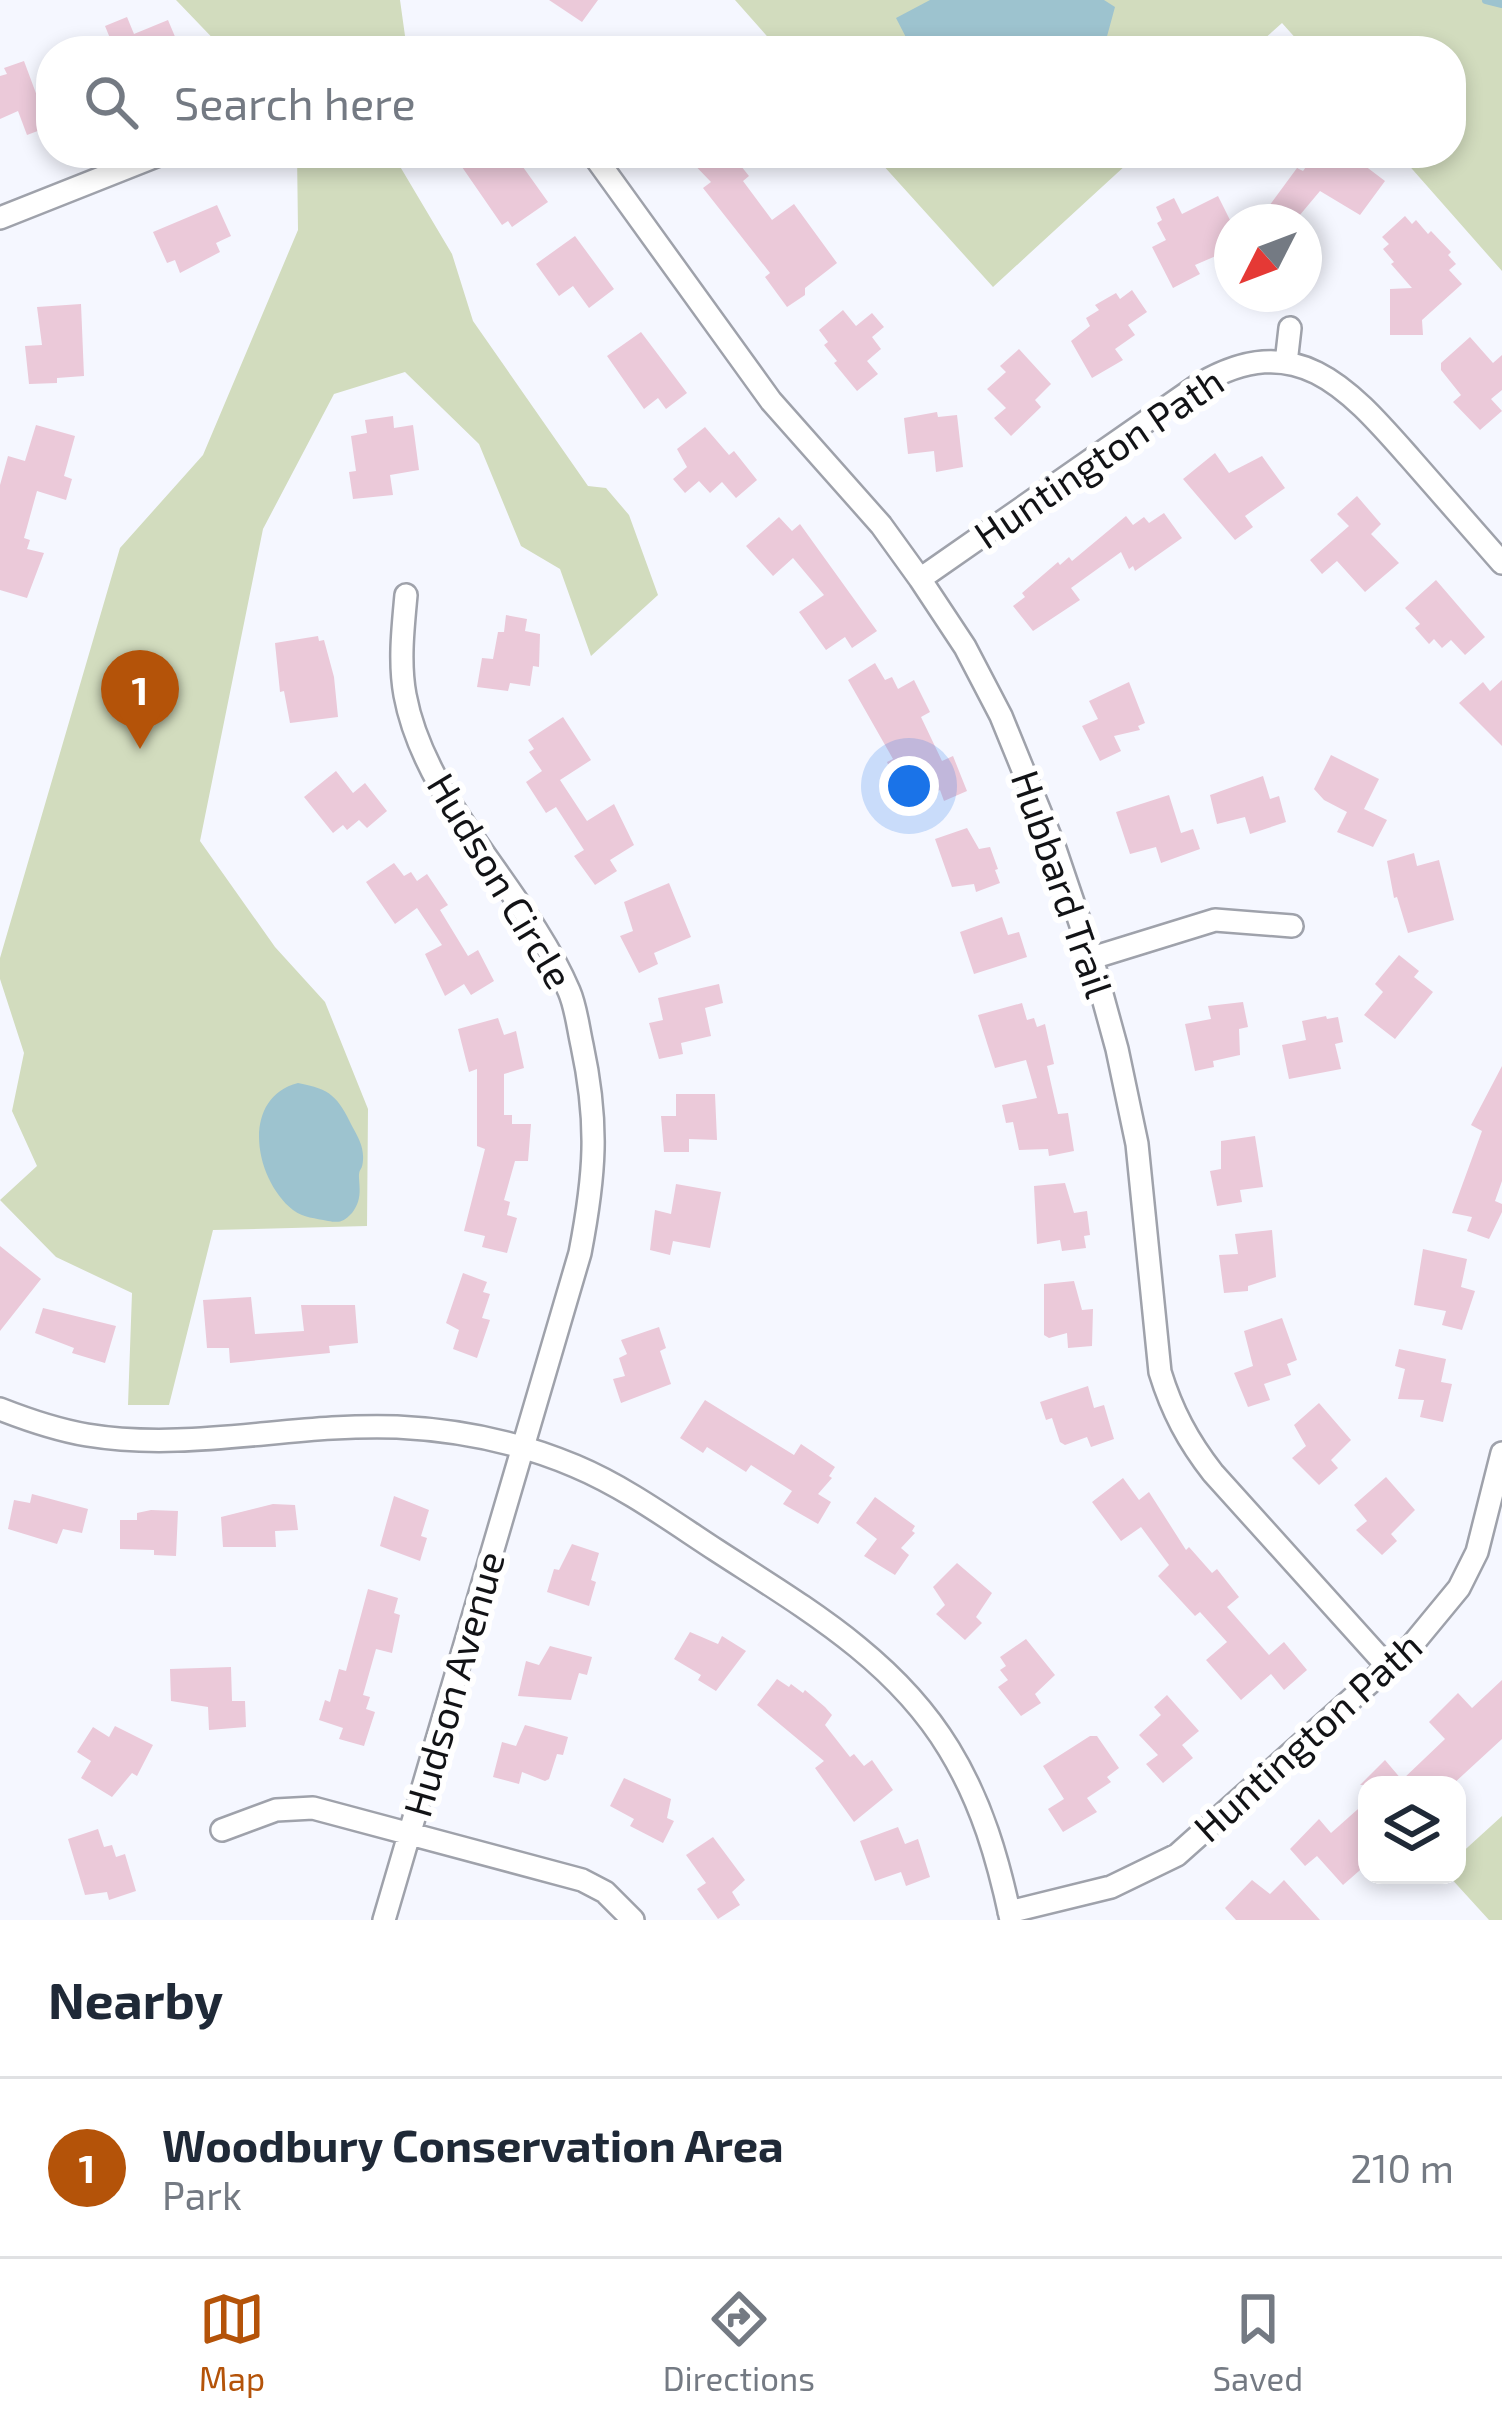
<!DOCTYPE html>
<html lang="en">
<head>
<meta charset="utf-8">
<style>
	body { margin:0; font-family:"Exo 2",sans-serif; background:#f6f6f7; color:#1f2937 }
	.controls { position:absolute; right:36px; bottom:36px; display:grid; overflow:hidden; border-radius:24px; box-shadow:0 6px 18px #0003 }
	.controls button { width:108px; height:108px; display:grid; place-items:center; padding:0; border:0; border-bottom:3px solid #e0e1e3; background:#fff; color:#1f2937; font:60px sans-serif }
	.compass { position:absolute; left:1214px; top:204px; width:108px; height:108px; border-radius:50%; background:#fff; box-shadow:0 6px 18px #0003; rotate:228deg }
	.you { position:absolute; left:909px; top:786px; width:42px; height:42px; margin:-30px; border:9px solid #fff; border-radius:50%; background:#1a73e8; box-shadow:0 0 0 18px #1a73e833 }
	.badge { display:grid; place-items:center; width:78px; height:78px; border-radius:50%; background:#b45309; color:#fff; font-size:39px; font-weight:700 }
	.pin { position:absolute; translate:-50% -99px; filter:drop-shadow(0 3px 6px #0008) }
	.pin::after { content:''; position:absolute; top:63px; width:42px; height:36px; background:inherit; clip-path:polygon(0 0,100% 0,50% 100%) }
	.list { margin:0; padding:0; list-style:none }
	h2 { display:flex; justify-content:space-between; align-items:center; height:156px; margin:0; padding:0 48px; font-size:51px }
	h2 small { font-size:39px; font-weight:400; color:#747a83 }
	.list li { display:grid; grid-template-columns:78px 1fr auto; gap:36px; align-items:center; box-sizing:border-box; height:180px; padding:0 48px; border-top:3px solid #e0e1e3 }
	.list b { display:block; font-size:45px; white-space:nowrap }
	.list p { margin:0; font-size:39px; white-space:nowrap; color:#747a83 }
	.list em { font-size:39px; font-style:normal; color:#747a83 }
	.icon { flex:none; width:66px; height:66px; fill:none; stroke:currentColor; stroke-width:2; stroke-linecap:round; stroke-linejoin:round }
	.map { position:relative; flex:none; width:1502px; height:1920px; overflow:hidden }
	.search { position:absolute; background:#fff; box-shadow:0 6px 18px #0003; left:36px; right:36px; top:36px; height:132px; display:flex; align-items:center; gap:30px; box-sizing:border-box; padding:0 42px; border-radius:48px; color:#747a83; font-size:45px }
	.sheet { height:336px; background:#fff }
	nav { display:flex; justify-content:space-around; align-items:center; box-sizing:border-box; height:168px; border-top:3px solid #e0e1e3; background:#fff; font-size:33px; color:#747a83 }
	nav a { display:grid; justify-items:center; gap:6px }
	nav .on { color:#b45309 }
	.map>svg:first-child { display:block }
</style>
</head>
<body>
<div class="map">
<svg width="1502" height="1920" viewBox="0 0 1502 1920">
	<rect width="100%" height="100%" fill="#f5f7ff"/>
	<path fill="#d2dcbe" d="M 176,0 L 400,0 L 406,43 L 383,51 L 225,51 Z
		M 735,0 L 1502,0 L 1502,271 L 1398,153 L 1451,153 L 1451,51 L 1307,51 L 1282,23 L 1251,51 L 780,51 Z
		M 297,153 L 392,153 L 452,254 L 473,321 L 588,486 L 606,488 L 629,515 L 658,595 L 591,656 L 560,569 L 521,546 L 479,444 L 405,372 L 334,394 L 263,529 L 200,841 L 275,947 L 325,1002 L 368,1109 L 367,1226 L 213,1230 L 169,1405 L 128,1405 L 132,1293 L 56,1257 L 0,1200 L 37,1166 L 12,1111 L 24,1053 L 0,979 L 0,958 L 120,548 L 203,455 L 298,230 Z
		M 872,153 L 1139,153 L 993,287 Z
		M 1502,1816 L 1502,1920 L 1489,1920 L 1448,1875 L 1457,1875 L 1457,1857 Z"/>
	<path fill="#9dc3cf" d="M 930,0 L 1104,0 L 1115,7 L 1103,51 L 913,51 L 896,18 Z
		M 298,1083 C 331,1089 338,1097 352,1126 C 358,1137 364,1147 363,1160 C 362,1173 359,1166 359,1178 C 360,1192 361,1201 352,1213 C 343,1222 340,1223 328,1221 C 315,1218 304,1218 293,1210 C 254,1179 240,1098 298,1083 Z"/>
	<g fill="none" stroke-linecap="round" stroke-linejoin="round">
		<path stroke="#9dc3cf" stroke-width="8" d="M 1486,0 L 1502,4"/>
	</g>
	<path fill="#ebc9d9" d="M 549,0 L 598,0 L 582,22 Z
		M 127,17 L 134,34 L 168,20 L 181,51 L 94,51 L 112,43 L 105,26 Z
		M 24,61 L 37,96 L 51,91 L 51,126 L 27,135 L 18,111 L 0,119 L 0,76 L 7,74 L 4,68 Z
		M 480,153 L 513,153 L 548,202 L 512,227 L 508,221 L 502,225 L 462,167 Z
		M 683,153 L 757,153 L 741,166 L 749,176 L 743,181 L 772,220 L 794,204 L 837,263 L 805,288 L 805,295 L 787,307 L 765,277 L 770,273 L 703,188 L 711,182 Z
		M 1316,153 L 1348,153 L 1385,181 L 1360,215 L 1320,191 L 1294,222 L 1269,206 L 1297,168 L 1303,171 Z
		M 1218,196 L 1232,224 L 1232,249 L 1195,265 L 1200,274 L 1173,288 L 1152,247 L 1166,240 L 1157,223 L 1162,220 L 1156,207 L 1174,198 L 1182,214 Z
		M 217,205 L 231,236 L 216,243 L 220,252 L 180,273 L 175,260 L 167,263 L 153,232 Z
		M 1405,216 L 1412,224 L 1416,220 L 1428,234 L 1431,231 L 1451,252 L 1448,255 L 1456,264 L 1449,270 L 1462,284 L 1422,320 L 1423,335 L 1390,335 L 1390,289 L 1412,288 L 1391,264 L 1394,262 L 1383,249 L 1389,244 L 1382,237 Z
		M 575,236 L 614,289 L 589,308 L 573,286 L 559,296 L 536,264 Z
		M 1132,290 L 1147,312 L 1128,325 L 1135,335 L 1115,349 L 1123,360 L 1092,378 L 1071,341 L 1090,326 L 1086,318 L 1099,310 L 1095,305 L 1116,293 L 1120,299 Z
		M 81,304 L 84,376 L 57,378 L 57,383 L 29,384 L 25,346 L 42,345 L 37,307 Z
		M 843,310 L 856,326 L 872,313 L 884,327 L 872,337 L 881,349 L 867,361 L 878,374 L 857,391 L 834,363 L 837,361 L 824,345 L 828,342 L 819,330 Z
		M 641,332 L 687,393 L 666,409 L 658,398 L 644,409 L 607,356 Z
		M 1470,337 L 1493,363 L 1502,355 L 1502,390 L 1491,399 L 1502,411 L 1480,430 L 1453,402 L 1461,395 L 1441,370 L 1441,363 Z
		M 1019,349 L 1051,384 L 1035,400 L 1041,407 L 1011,436 L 994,418 L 1006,408 L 987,389 L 1006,372 L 1000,366 Z
		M 937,412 L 938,417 L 957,415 L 963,467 L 936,472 L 934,451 L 908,454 L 904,418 Z
		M 393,416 L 394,428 L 413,425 L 419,470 L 390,475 L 393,495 L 353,499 L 349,472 L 356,471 L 351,436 L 367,433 L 365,420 Z
		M 36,425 L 75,436 L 64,476 L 72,479 L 66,500 L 37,491 L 24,538 L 30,540 L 27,549 L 44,553 L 27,598 L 0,590 L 0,485 L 8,456 L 25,461 Z
		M 705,427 L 729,455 L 734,451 L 757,480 L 736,498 L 722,482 L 710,493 L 699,481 L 685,493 L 673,479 L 687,467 L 677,449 Z
		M 1215,453 L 1229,473 L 1262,456 L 1285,488 L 1245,516 L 1253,527 L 1235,540 L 1183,479 Z
		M 1357,496 L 1381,524 L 1371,534 L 1399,563 L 1365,592 L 1337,561 L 1322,574 L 1310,560 L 1349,526 L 1337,514 Z
		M 1164,513 L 1182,538 L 1135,571 L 1133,566 L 1129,569 L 1121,552 L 1071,588 L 1080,600 L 1033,631 L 1013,606 L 1025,597 L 1022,593 L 1058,562 L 1060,565 L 1069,557 L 1072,561 L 1126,516 L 1133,525 L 1144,517 L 1149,523 Z
		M 779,517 L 792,531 L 800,524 L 877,631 L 852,648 L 845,637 L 826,650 L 799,612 L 824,595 L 793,558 L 773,576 L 746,546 Z
		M 1436,580 L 1485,637 L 1465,655 L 1451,640 L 1442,648 L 1434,639 L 1429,644 L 1415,628 L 1420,624 L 1405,608 Z
		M 506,615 L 527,619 L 525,631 L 540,634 L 539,667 L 533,666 L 530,686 L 510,683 L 508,691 L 477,687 L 482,658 L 493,659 L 498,632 L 504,632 Z
		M 318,636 L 319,641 L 324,640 L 334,677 L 338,717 L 290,723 L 284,691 L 280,692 L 275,643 Z
		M 875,663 L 885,680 L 892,677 L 898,689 L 914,680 L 930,712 L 921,717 L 942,761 L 953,756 L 967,791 L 944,801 L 940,790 L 914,802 L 903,777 L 895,780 L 887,762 L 893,759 L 848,680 Z
		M 1502,680 L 1502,746 L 1459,703 L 1483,682 L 1490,691 Z
		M 1129,682 L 1145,723 L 1138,726 L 1140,730 L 1114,736 L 1121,751 L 1100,761 L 1082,726 L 1098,719 L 1089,701 Z
		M 563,717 L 591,760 L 560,780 L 587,821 L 614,804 L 634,845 L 610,860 L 617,871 L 595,885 L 574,856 L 584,850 L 556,807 L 546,813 L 526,782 L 542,771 L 529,752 L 534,749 L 528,740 Z
		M 1331,755 L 1379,779 L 1364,809 L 1387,820 L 1373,847 L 1337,832 L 1347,812 L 1324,800 L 1314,789 Z
		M 336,771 L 353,793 L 365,783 L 387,811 L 367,828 L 359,820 L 347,830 L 343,825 L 333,833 L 304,797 Z
		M 1263,776 L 1270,799 L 1279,796 L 1286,822 L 1250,834 L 1245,817 L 1217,824 L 1210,795 Z
		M 1169,795 L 1181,833 L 1193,829 L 1200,849 L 1161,863 L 1156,847 L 1130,854 L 1116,812 Z
		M 967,828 L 979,849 L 990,847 L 998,869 L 995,870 L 1000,883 L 976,892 L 974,884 L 952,887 L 935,839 Z
		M 1414,853 L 1417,866 L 1439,860 L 1454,920 L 1408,933 L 1397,897 L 1394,898 L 1387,861 Z
		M 394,863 L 404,876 L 411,872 L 417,881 L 427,874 L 448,905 L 440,910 L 468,956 L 478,950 L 494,981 L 471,995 L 464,984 L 445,996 L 425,954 L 442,945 L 417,908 L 395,924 L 366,882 Z
		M 669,883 L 691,937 L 654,953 L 658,964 L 639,973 L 620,936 L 633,931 L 624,902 Z
		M 1002,917 L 1008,935 L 1019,932 L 1027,957 L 974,974 L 960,932 Z
		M 1399,955 L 1419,971 L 1414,977 L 1433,992 L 1395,1039 L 1364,1015 L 1383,992 L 1375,984 Z
		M 719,984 L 723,1003 L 705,1008 L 711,1036 L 681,1043 L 683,1054 L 659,1059 L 649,1023 L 663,1020 L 658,998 Z
		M 1243,1002 L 1248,1027 L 1239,1029 L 1240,1055 L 1213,1061 L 1214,1067 L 1195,1071 L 1185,1024 L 1211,1019 L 1208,1006 Z
		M 1022,1003 L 1027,1020 L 1034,1018 L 1037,1027 L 1045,1024 L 1054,1064 L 1047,1066 L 1058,1114 L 1068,1113 L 1074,1151 L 1049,1156 L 1048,1149 L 1019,1150 L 1013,1122 L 1006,1123 L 1002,1105 L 1037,1098 L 1026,1060 L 995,1068 L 978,1015 Z
		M 1326,1016 L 1327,1019 L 1338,1017 L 1343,1042 L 1335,1044 L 1341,1069 L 1289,1079 L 1282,1045 L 1306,1040 L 1302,1021 Z
		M 498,1018 L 504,1035 L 516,1031 L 524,1068 L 504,1074 L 504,1115 L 512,1115 L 512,1124 L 531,1124 L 528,1161 L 515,1161 L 504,1200 L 510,1202 L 507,1215 L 517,1218 L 507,1253 L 482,1247 L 485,1236 L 464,1231 L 485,1149 L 477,1146 L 477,1069 L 469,1072 L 458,1029 Z
		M 1502,1066 L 1502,1181 L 1495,1201 L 1502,1204 L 1502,1212 L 1489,1239 L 1467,1231 L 1472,1217 L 1452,1213 L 1482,1131 L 1471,1125 Z
		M 676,1094 L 715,1094 L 717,1140 L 689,1139 L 689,1152 L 664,1152 L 661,1116 L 676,1116 Z
		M 1255,1136 L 1263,1187 L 1240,1190 L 1242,1202 L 1217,1206 L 1210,1171 L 1221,1169 L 1221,1141 Z
		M 1065,1183 L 1074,1213 L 1087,1211 L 1090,1235 L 1084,1236 L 1086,1248 L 1062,1251 L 1060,1240 L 1037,1244 L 1034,1186 Z
		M 676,1184 L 721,1192 L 710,1248 L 673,1241 L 670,1255 L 650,1250 L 655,1210 L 671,1214 Z
		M 1272,1230 L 1276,1277 L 1248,1286 L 1248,1291 L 1224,1293 L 1219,1255 L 1238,1254 L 1235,1234 Z
		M 0,1246 L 41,1279 L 0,1331 Z
		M 1423,1249 L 1467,1259 L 1461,1287 L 1475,1291 L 1462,1330 L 1442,1325 L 1446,1311 L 1414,1305 Z
		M 463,1273 L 487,1282 L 483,1292 L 490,1294 L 482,1318 L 490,1320 L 477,1358 L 453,1349 L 459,1330 L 446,1323 Z
		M 1074,1281 L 1082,1310 L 1093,1309 L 1092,1346 L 1068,1348 L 1067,1333 L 1049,1338 L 1044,1335 L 1044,1284 Z
		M 251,1297 L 255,1334 L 304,1331 L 301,1305 L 355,1305 L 358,1343 L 329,1346 L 330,1353 L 230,1363 L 229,1348 L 207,1348 L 203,1300 Z
		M 43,1308 L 116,1326 L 105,1363 L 72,1353 L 74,1348 L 35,1333 Z
		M 1282,1318 L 1297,1360 L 1287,1364 L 1291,1375 L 1264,1384 L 1270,1400 L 1248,1407 L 1234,1373 L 1253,1366 L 1244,1331 Z
		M 659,1327 L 666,1348 L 660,1351 L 671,1384 L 621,1403 L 613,1379 L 625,1376 L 619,1358 L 627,1354 L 621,1340 Z
		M 1399,1349 L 1446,1359 L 1441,1382 L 1452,1384 L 1443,1422 L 1420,1417 L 1424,1400 L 1398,1399 L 1405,1369 L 1395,1366 Z
		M 1088,1386 L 1094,1408 L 1104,1405 L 1114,1439 L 1091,1447 L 1087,1437 L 1065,1445 L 1060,1442 L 1052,1418 L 1046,1420 L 1040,1402 Z
		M 705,1400 L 794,1455 L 801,1444 L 835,1467 L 829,1476 L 832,1478 L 818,1494 L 831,1502 L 818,1524 L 783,1504 L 792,1491 L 751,1465 L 746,1472 L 707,1447 L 703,1453 L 680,1438 Z
		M 1319,1403 L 1351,1440 L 1331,1460 L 1338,1468 L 1319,1485 L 1292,1458 L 1306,1446 L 1294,1425 Z
		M 1386,1477 L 1415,1510 L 1391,1534 L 1397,1541 L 1382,1555 L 1356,1530 L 1367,1521 L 1354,1505 Z
		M 1123,1478 L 1139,1500 L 1149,1492 L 1186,1550 L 1189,1547 L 1212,1573 L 1217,1569 L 1239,1597 L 1227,1607 L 1269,1655 L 1284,1642 L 1307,1670 L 1284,1690 L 1271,1674 L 1241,1700 L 1206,1660 L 1227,1642 L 1200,1612 L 1195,1616 L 1158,1576 L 1169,1565 L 1141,1527 L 1121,1541 L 1092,1502 Z
		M 32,1494 L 88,1509 L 82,1533 L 63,1529 L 57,1544 L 8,1529 L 14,1500 L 30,1503 Z
		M 394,1496 L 429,1510 L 421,1536 L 427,1538 L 420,1561 L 380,1546 Z
		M 875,1497 L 915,1526 L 912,1531 L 915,1533 L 901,1548 L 909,1555 L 895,1575 L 864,1556 L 877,1539 L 856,1523 Z
		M 273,1504 L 295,1505 L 298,1530 L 275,1531 L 276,1547 L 223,1547 L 221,1517 Z
		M 151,1510 L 178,1511 L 176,1556 L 154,1555 L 154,1550 L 120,1549 L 120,1520 L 137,1520 L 137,1513 Z
		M 572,1544 L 599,1553 L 591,1580 L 596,1582 L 589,1606 L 547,1592 L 554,1569 L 559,1570 Z
		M 957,1563 L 992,1593 L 976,1617 L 982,1623 L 965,1640 L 936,1614 L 945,1605 L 933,1587 Z
		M 368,1589 L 398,1598 L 394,1613 L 400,1615 L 392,1653 L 376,1649 L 363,1695 L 370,1697 L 366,1709 L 375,1712 L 364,1746 L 339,1739 L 343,1728 L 319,1720 L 325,1700 L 330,1702 L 339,1669 L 346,1671 Z
		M 690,1632 L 718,1644 L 722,1636 L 746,1651 L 716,1691 L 698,1680 L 701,1675 L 674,1659 Z
		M 1026,1639 L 1055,1675 L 1035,1694 L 1041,1703 L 1021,1716 L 998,1687 L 1008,1680 L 1000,1670 L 1006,1666 L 1000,1657 Z
		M 550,1646 L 592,1657 L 587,1675 L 579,1673 L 571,1700 L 518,1696 L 526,1661 L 539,1665 Z
		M 231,1667 L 232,1701 L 245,1701 L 246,1727 L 209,1730 L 208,1707 L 171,1701 L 170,1669 Z
		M 777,1679 L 789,1687 L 791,1684 L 803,1693 L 805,1690 L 825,1707 L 832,1715 L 825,1725 L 850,1757 L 854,1754 L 864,1766 L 872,1760 L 893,1790 L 854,1822 L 815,1768 L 824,1761 L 757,1705 Z
		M 1502,1680 L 1502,1739 L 1452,1785 L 1360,1785 L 1385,1760 L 1402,1780 L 1445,1739 L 1429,1722 L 1458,1693 L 1472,1708 Z
		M 1167,1695 L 1199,1731 L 1182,1745 L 1193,1758 L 1163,1783 L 1146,1764 L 1158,1755 L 1139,1735 L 1161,1715 L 1154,1707 Z
		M 525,1725 L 568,1737 L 563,1755 L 557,1754 L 549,1779 L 545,1781 L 522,1772 L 519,1784 L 493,1777 L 502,1742 L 516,1746 Z
		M 115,1726 L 153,1745 L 137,1776 L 132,1773 L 112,1797 L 81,1778 L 91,1761 L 77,1752 L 93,1727 L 109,1737 Z
		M 1090,1736 L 1097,1736 L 1119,1768 L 1107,1777 L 1111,1782 L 1087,1798 L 1097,1812 L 1063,1832 L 1048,1809 L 1064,1799 L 1043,1766 Z
		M 624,1778 L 671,1799 L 667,1818 L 674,1821 L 663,1843 L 630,1826 L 634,1819 L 610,1806 Z
		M 1367,1801 L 1367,1864 L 1343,1885 L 1317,1856 L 1305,1866 L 1290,1849 L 1319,1819 L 1331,1833 Z
		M 898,1827 L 905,1844 L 918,1839 L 930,1877 L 906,1886 L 901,1872 L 875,1881 L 860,1841 Z
		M 98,1829 L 104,1847 L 112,1845 L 116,1857 L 125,1854 L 136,1891 L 109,1900 L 107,1892 L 85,1895 L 68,1839 Z
		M 713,1837 L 745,1880 L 732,1892 L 740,1905 L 718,1919 L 697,1889 L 706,1883 L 686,1855 Z
		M 1252,1880 L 1270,1894 L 1284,1880 L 1320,1920 L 1236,1920 L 1225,1908 Z"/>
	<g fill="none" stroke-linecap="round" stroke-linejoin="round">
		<defs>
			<path id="minor" d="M 592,153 L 771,401 L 881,525 L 920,579 L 965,647 L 1001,716 L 1054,846 L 1092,958 L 1117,1049 L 1137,1144 L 1160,1372 C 1172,1411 1188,1441 1213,1473 L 1388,1667
				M 0,218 L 164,153
				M 1286,363 L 1290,328
				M 920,579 L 1200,384 C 1297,327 1349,389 1410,458 C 1441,493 1471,528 1502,563
				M 1092,958 L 1215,920 L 1292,926
				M 0,1409 C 28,1420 58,1430 87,1435 C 190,1452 294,1423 397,1427 C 458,1430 519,1442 575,1466 C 625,1487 670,1520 716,1550 C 802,1606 894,1658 949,1749 C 982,1803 998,1859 1011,1920
				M 222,1830 L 276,1810 L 313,1808 L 582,1880 L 605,1892 L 633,1920
				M 1009,1912 L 1111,1887 L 1177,1855 L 1412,1645 L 1459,1588 L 1477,1552 L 1502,1453
				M 384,1920 L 580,1253 C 595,1175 599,1124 582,1045 C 578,1027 576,1007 569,991 C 526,890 425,803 405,695 C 399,662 403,628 406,595"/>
		</defs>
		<use href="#minor" stroke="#9fa2ab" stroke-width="26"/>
		<use href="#minor" stroke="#fff" stroke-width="21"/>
	</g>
	<g text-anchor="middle" stroke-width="12" stroke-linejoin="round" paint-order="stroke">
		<g font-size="39" fill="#121316" stroke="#fff">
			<text transform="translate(1099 458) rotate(-34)" y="14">Huntington Path</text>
			<text transform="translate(500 881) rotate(59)" y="14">Hudson Circle</text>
			<text transform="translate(1062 884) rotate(71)" y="14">Hubbard Trail</text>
			<text transform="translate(454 1684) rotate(-74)" y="14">Hudson Avenue</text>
			<text transform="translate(1308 1737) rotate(-42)" y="14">Huntington Path</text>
		</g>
	</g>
</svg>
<div class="controls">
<button><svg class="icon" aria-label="layers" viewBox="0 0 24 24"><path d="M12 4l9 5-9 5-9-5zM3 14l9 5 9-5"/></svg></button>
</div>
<svg class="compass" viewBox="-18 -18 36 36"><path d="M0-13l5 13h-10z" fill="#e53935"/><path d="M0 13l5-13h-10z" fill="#747a83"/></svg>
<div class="you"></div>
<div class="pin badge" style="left:140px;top:749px">1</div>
<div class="search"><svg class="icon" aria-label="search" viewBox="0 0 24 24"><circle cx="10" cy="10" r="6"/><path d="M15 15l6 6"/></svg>Search here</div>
</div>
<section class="sheet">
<h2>Nearby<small></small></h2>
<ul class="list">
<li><span class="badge">1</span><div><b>Woodbury Conservation Area</b><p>Park</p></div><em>210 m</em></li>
</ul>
</section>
<nav>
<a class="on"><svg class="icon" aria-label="map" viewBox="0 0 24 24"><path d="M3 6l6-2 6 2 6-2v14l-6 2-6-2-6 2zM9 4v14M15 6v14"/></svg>Map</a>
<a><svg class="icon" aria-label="directions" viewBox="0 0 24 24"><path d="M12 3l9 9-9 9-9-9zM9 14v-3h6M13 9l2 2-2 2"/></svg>Directions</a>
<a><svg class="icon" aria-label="saved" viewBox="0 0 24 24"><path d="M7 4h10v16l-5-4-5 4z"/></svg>Saved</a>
</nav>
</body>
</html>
